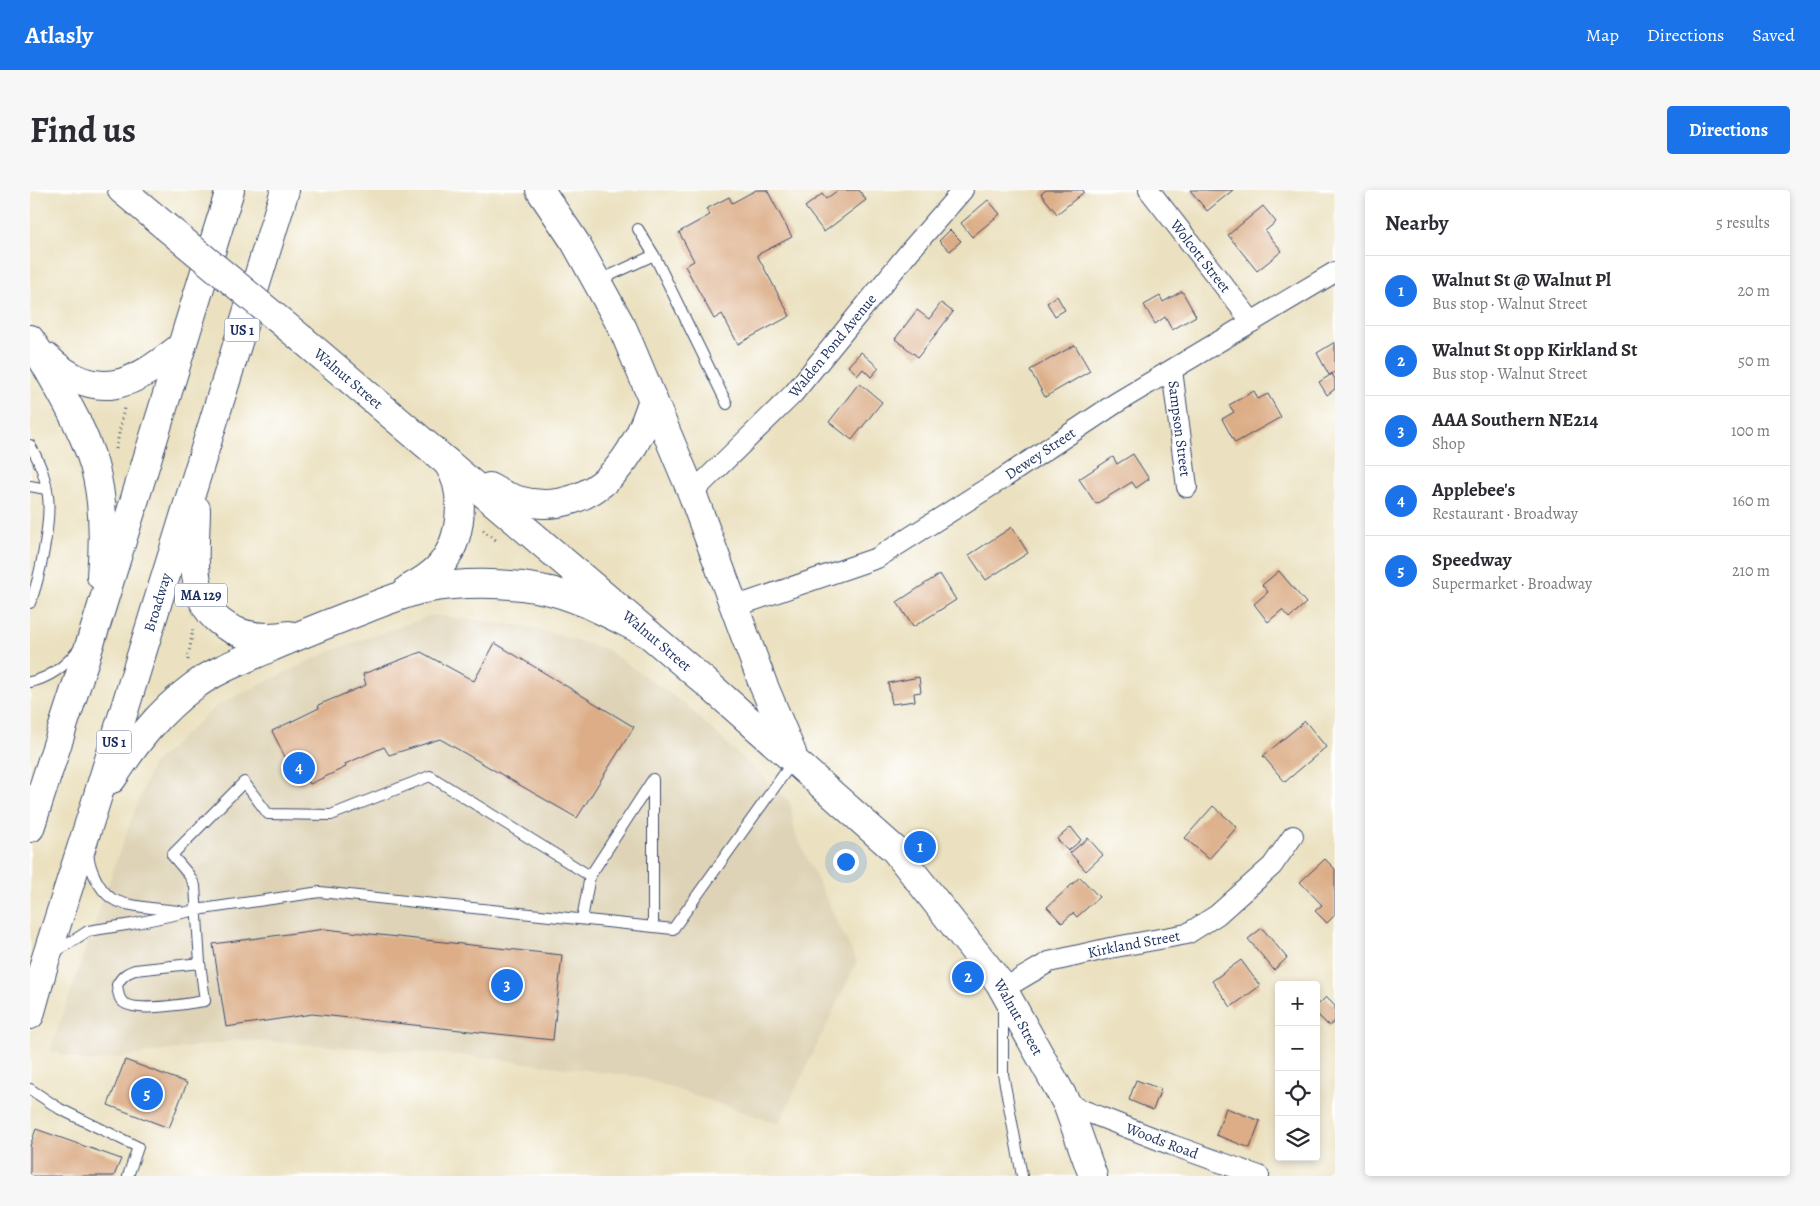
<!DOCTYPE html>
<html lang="en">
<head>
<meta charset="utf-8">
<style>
	body { margin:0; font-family:Alegreya,serif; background:#f7f7f7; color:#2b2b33 }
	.controls { position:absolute; right:15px; bottom:15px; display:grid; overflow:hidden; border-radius:5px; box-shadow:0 2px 8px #0003 }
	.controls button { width:45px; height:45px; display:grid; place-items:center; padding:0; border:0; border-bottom:1px solid #e1e1e2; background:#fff; color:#2b2b33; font:25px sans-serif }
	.you { position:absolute; left:815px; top:671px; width:18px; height:18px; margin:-12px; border:4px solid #fff; border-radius:50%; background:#1a73e8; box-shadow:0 0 0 8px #1a73e833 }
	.badge { display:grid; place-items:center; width:32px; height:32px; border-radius:50%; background:#1a73e8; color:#fff; font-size:16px; font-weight:700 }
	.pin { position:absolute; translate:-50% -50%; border:2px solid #fff; box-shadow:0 1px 5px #0006 }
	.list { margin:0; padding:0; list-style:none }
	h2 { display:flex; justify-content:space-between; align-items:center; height:65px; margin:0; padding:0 20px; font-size:21px }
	h2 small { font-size:16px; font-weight:400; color:#7c7c81 }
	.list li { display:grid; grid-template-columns:32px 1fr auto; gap:15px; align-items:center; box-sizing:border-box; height:70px; padding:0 20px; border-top:1px solid #e1e1e2 }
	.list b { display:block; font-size:19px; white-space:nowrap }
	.list p { margin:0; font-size:16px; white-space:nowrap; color:#7c7c81 }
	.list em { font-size:16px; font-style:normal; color:#7c7c81 }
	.icon { flex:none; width:28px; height:28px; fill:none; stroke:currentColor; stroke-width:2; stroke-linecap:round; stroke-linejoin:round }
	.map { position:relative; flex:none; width:1305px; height:986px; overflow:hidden; border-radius:5px }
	header { display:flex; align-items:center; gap:30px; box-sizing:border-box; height:70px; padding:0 25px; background:#1a73e8; color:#fff }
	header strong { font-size:24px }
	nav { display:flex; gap:28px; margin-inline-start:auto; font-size:18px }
	.intro { display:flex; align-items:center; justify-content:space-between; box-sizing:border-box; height:120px; padding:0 30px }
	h1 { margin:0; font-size:35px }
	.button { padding:12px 22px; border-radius:5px; background:#1a73e8; color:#fff; font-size:18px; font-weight:700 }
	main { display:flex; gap:30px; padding:0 30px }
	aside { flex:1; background:#fff; border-radius:5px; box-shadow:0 2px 8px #0003 }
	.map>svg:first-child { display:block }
</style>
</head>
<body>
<header>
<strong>Atlasly</strong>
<nav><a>Map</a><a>Directions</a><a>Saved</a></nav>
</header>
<div class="intro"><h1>Find us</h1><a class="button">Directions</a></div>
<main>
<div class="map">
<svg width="1305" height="986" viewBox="0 0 1305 986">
	<rect width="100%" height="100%" fill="#fff"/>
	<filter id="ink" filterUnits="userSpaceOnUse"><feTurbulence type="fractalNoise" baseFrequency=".02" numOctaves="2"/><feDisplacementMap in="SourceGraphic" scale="10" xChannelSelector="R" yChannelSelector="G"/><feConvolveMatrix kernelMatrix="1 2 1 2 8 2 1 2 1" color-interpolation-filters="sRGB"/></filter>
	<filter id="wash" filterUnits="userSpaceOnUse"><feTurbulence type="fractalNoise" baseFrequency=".0096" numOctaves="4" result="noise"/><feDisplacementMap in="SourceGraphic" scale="20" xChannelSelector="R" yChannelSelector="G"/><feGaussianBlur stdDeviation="1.12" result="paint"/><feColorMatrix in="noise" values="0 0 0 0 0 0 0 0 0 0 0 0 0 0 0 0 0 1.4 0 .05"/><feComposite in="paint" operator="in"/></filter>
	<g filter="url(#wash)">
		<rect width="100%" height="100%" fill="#ebe1c0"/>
		<path fill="#ded3b6" d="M 402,425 L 495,436 L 576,459 L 656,515 L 760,612 L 765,643 L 827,772 L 749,934 L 610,887 L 431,865 L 210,850 L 59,872 L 20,861 L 89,663 L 122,575 L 187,515 L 298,462 Z"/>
		<g id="blocks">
			<path fill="#dcad87" d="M 726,0 L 737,0 L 762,47 L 727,65 L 760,126 L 708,154 L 692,124 L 684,129 L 655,76 L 664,71 L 649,42 L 680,25 L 676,19 L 699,7 L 702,13 Z
				M 808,0 L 829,0 L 836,10 L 794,42 L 775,17 L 792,4 L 796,9 Z
				M 1016,0 L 1053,0 L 1054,2 L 1027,24 L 1011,4 Z
				M 1160,0 L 1203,0 L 1177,21 Z
				M 958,10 L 970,24 L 942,47 L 931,33 Z
				M 1233,16 L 1246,32 L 1235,41 L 1252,61 L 1227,81 L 1198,45 Z
				M 920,40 L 931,51 L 920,61 L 909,51 Z
				M 1152,101 L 1166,126 L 1142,140 L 1135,127 L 1125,134 L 1114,115 L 1130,106 L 1133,112 Z
				M 1027,106 L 1035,120 L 1025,126 L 1017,113 Z
				M 911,113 L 923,122 L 888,167 L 865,149 L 887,120 L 899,129 Z
				M 1305,152 L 1305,182 L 1299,185 L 1287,163 Z
				M 1045,155 L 1060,181 L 1015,207 L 1000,180 Z
				M 831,162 L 849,178 L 841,187 L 833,179 L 828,185 L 818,176 Z
				M 1302,184 L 1305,189 L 1305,199 L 1297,205 L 1289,192 Z
				M 829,193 L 852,212 L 822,250 L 799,232 Z
				M 1224,201 L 1228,209 L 1238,204 L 1251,227 L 1205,253 L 1192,229 L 1204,222 L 1199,215 Z
				M 1103,264 L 1119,289 L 1106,298 L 1102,292 L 1066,314 L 1049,289 L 1083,267 L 1087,274 Z
				M 982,337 L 998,363 L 956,390 L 939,365 Z
				M 1249,381 L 1276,413 L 1259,428 L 1252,420 L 1238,432 L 1224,414 L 1238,402 L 1232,395 Z
				M 910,384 L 926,410 L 883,437 L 867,412 Z
				M 465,453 L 604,537 L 547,628 L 410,549 L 359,565 L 354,557 L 315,574 L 316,577 L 280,594 L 278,591 L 269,595 L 242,541 L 289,518 L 288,515 L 336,495 L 333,484 L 391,462 L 444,491 Z
				M 889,487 L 891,502 L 884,503 L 885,511 L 862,514 L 858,493 Z
				M 1275,531 L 1296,557 L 1255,592 L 1233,566 Z
				M 1183,616 L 1207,637 L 1179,669 L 1155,648 Z
				M 1041,637 L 1051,650 L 1038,661 L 1027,649 Z
				M 1058,648 L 1073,665 L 1056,681 L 1040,663 Z
				M 1295,669 L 1305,679 L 1305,725 L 1297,733 L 1285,721 L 1292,715 L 1270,692 Z
				M 1050,687 L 1069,707 L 1047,727 L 1043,723 L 1032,733 L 1017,717 Z
				M 1232,738 L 1257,768 L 1244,780 L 1218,749 Z
				M 295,739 L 532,765 L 523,850 L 282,824 L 196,837 L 183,754 Z
				M 1211,770 L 1230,796 L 1201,817 L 1182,791 Z
				M 1296,807 L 1305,816 L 1305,831 L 1299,836 L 1286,823 L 1286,817 Z
				M 95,870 L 157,893 L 139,938 L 78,915 Z
				M 1106,890 L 1131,899 L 1123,920 L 1099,910 Z
				M 1196,918 L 1230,931 L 1220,958 L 1186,945 Z
				M 6,939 L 91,969 L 84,986 L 0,986 L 0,956 Z"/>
		</g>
	</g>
	<g filter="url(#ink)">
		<use href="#blocks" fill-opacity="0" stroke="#3a4a6d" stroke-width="1"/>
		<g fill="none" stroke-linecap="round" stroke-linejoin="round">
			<defs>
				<path id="lane" d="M 608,39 L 624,65
					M 568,91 L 624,65 L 697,214
					M 0,255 C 9,270 16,289 18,306 C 21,332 10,389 0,413
					M 0,296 L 16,299
					M 0,492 C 20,488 36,475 48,460
					M 58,664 C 60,679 68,698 81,708 C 93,717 133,719 149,721
					M 552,729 L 560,686 L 623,589 L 623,736
					M 24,763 L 58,741 L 102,734 L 166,720 L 290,702 L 643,739 L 764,570
					M 170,773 L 105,780 C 96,783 92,786 87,795 C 88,800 88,806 91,810 C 102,825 158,813 175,811 L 170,773 L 165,696 L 159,685 L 142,665 L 214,592 L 238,624 L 301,625 L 400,586 L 560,686
					M 973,815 L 973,884 L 992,986
					M 0,899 L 30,919 L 108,957 L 98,986"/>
				<g id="street">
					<path id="s1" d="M 1119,0 L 1222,132"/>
					<path id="s2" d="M 1142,180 L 1157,297"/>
					<path id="s3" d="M 662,303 L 763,204 L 879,62 L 933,0"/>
					<path id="s4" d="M 704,417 L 847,368 L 975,287 L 1086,213 L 1305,82"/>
					<path id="s5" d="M 973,799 L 1019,772 L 1080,758 L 1157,744 L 1187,725 L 1242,676 L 1263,646"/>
					<path id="s6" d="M 1037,914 L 1142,955 L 1229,986"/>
				</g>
				<g id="primary">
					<path d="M 92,0 L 135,36"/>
					<path d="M 510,0 L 545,52 L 593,139 L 662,303 L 733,494 L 762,563"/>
					<path id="s7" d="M 272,149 L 679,495 L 865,660 L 969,792 L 1037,914 L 1063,986"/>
					<path d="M 459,297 C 518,333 577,309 607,249 C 614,237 618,223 623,210"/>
				</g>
				<g id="highway">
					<path d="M 0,149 L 8,161 C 28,198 52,235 64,275 C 74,310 74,350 71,386"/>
					<path d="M 16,167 C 68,215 103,195 152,156"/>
					<path d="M 166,319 C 166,344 162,372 168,396 C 179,440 219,452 259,445"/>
					<path d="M 378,399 C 389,393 401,386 409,377 C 433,350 437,301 417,272"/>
					<path d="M 82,589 C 106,552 128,523 164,496 C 187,479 216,469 242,457 C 272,444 302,432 333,420 C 353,412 373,404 394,399 C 430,392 474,392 511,399 C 549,406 584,427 619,444"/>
					<path d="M 0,638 L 67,432 L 200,0"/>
					<path id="s8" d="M 0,825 L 15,771 L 64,618 L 255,0"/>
				</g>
			</defs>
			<use href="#lane" stroke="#3a4a6d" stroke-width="12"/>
			<use href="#street" stroke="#3a4a6d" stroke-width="22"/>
			<use href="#primary" stroke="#3a4a6d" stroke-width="30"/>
			<use href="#highway" stroke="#3a4a6d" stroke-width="30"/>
			<path stroke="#3a4a6d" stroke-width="3" stroke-dasharray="1 4" stroke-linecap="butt" d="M 86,259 L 94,218
				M 453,340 L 467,351
				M 158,470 L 163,439"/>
			<use href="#lane" stroke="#fff" stroke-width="10"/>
			<use href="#street" stroke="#fff" stroke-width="20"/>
			<use href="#primary" stroke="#fff" stroke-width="28"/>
			<use href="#highway" stroke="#fff" stroke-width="28"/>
			<defs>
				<path id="primary-bridge" d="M 135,36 L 272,149"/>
			</defs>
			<use href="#primary-bridge" stroke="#3a4a6d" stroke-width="30" stroke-linecap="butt"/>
			<use href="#primary-bridge" stroke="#fff" stroke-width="28"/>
		</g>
	</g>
	<g text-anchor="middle" stroke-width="4" stroke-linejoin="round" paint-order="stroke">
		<g fill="#fff" stroke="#5f6d8e" stroke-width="1">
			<rect x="194.5" y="128.5" width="35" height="23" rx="4"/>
			<rect x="145" y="393.5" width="52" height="23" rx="4"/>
			<rect x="66.5" y="540.5" width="35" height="23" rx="4"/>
		</g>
		<g font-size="14" font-weight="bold" fill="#1b2f5e">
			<text x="212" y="145">US 1</text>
			<text x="171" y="410">MA 129</text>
			<text x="84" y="557">US 1</text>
		</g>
		<g font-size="15" fill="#1b2f5e" stroke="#fff">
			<text dy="5" stroke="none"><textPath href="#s1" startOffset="84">Wolcott Street</textPath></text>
			<text dy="5" stroke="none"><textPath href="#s3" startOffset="204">Walden Pond Avenue</textPath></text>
			<text dy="5" stroke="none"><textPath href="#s7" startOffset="61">Walnut Street</textPath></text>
			<text dy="5" stroke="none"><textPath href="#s2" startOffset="59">Sampson Street</textPath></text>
			<text dy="5" stroke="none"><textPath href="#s4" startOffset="345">Dewey Street</textPath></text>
			<text dy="5" stroke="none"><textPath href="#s8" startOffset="432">Broadway</textPath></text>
			<text dy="5" stroke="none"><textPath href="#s7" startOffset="466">Walnut Street</textPath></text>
			<text dy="5" stroke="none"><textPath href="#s5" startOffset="140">Kirkland Street</textPath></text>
			<text dy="5" stroke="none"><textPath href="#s7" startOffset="991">Walnut Street</textPath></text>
			<text dy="5" stroke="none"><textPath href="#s6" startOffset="102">Woods Road</textPath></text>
		</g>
	</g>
</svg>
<div class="controls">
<button>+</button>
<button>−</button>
<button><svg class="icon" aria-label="locate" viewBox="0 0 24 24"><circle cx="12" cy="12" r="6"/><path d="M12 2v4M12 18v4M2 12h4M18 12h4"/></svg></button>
<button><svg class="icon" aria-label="layers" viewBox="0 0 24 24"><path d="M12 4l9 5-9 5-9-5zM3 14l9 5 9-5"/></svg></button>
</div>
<div class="you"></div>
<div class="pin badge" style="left:890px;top:657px">1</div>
<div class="pin badge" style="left:938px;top:787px">2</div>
<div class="pin badge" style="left:477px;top:795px">3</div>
<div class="pin badge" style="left:269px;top:578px">4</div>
<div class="pin badge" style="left:117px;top:904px">5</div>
</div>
<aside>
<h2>Nearby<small>5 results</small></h2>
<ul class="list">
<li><span class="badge">1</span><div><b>Walnut St @ Walnut Pl</b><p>Bus stop · Walnut Street</p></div><em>20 m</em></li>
<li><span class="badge">2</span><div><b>Walnut St opp Kirkland St</b><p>Bus stop · Walnut Street</p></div><em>50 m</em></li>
<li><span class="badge">3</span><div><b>AAA Southern NE214</b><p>Shop</p></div><em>100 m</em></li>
<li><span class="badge">4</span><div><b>Applebee's</b><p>Restaurant · Broadway</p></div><em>160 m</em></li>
<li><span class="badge">5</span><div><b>Speedway</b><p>Supermarket · Broadway</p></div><em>210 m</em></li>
</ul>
</aside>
</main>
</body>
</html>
